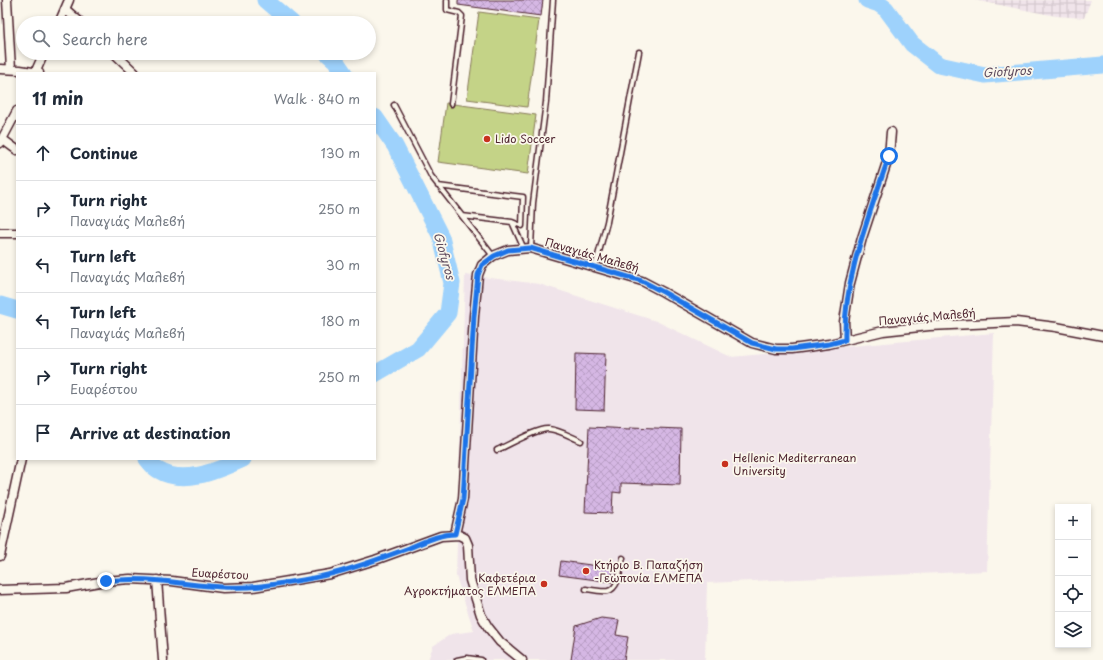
<!DOCTYPE html>
<html lang="en">
<head>
<meta charset="utf-8">
<style>
	body { margin:0; font-family:"Playpen Sans",sans-serif; background:#f2f2f3; color:#1f2937 }
	.controls { position:absolute; right:12px; bottom:12px; display:grid; overflow:hidden; border-radius:0px; box-shadow:0 2px 6px #0003 }
	.controls button { width:36px; height:36px; display:grid; place-items:center; padding:0; border:0; border-bottom:1px solid #e0e1e3; background:#fff; color:#1f2937; font:20px sans-serif }
	.stop { position:absolute; width:12px; height:12px; margin:-9px; border:3px solid #1a73e8; border-radius:50%; background:#fff }
	.stop.end { background:#1a73e8; border-color:#fff; box-shadow:0 1px 4px #0008 }
	.list { margin:0; padding:0; list-style:none }
	h2 { display:flex; justify-content:space-between; align-items:center; height:52px; margin:0; padding:0 16px; font-size:17px }
	h2 small { font-size:13px; font-weight:400; color:#747a83 }
	.list li { display:grid; grid-template-columns:26px 1fr auto; gap:12px; align-items:center; box-sizing:border-box; height:56px; padding:0 16px; border-top:1px solid #e0e1e3 }
	.list b { display:block; font-size:15px; white-space:nowrap }
	.list p { margin:0; font-size:13px; white-space:nowrap; color:#747a83 }
	.list em { font-size:13px; font-style:normal; color:#747a83 }
	.icon { flex:none; width:22px; height:22px; fill:none; stroke:currentColor; stroke-width:2; stroke-linecap:round; stroke-linejoin:round }
	.map { position:relative; flex:none; width:1103px; height:660px; overflow:hidden }
	.search { position:absolute; background:#fff; box-shadow:0 2px 6px #0003; left:16px; top:16px; width:360px; height:44px; display:flex; align-items:center; gap:10px; box-sizing:border-box; padding:0 14px; border-radius:22px; color:#747a83; font-size:15px }
	.panel { position:absolute; background:#fff; box-shadow:0 2px 6px #0003; left:16px; top:72px; width:360px; height:388px; border-radius:0px }
	.map>svg:first-child { display:block }
</style>
</head>
<body>
<div class="map">
<svg width="1103" height="660" viewBox="0 0 1103 660">
	<defs>
		<pattern id="industrial-grid" width="8" height="8" patternUnits="userSpaceOnUse"><rect width="8" height="8" fill="#f0e4ea"/><path d="M0 4h8M4 0v8" fill="none" stroke="#cfc3c9"/></pattern>
		<pattern id="building-cross-hatch" width="8" height="8" patternUnits="userSpaceOnUse"><rect width="8" height="8" fill="#d5b7e4"/><path d="M0 0l8 8M0 8l8-8" fill="none" stroke="#b89dc4"/></pattern>
	</defs>
	<rect width="100%" height="100%" fill="#fbf7ec"/>
	<filter id="ink" filterUnits="userSpaceOnUse"><feTurbulence type="fractalNoise" baseFrequency=".025" numOctaves="2"/><feDisplacementMap in="SourceGraphic" scale="8" xChannelSelector="R" yChannelSelector="G"/><feConvolveMatrix kernelMatrix="1 2 1 2 8 2 1 2 1" color-interpolation-filters="sRGB"/></filter>
	<g filter="url(#ink)">
		<path fill="#f0e4ea" d="M 465,275 L 539,284 L 656,321 L 731,357 L 994,333 L 987,571 L 707,583 L 705,660 L 428,660 L 433,646 L 451,634 L 474,631 L 456,576 Z"/>
		<path fill="url(#industrial-grid)" d="M 974,0 L 1091,0 L 1084,18 L 1056,16 Z"/>
		<path fill="#c4d387" stroke="#877959" d="M 479,12 L 539,20 L 527,107 L 467,99 Z
			M 446,103 L 536,115 L 528,174 L 438,162 Z"/>
		<g fill="none" stroke-linecap="round" stroke-linejoin="round">
			<path stroke="#9ed2fc" stroke-width="17" d="M 265,0 L 292,23
				M 867,0 L 879,4 L 886,9 L 912,44 L 939,65 L 985,75 L 1103,65
				M 327,53 L 335,60 L 344,73
				M 375,117 L 395,146 L 441,237 L 452,283 L 448,313 L 418,349 L 375,374
				M 0,305 L 17,310
				M 147,459 C 150,463 153,467 158,470 C 184,486 218,470 243,459"/>
		</g>
		<path fill="url(#building-cross-hatch)" stroke="#4a1f2b" d="M 458,0 L 543,0 L 541,16 L 458,5 Z
			M 576,353 L 606,354 L 604,410 L 575,409 Z
			M 589,427 L 630,429 L 630,427 L 681,429 L 680,485 L 621,483 L 621,493 L 613,492 L 612,513 L 585,512 Z
			M 561,561 L 613,568 L 612,582 L 559,575 Z
			M 601,618 L 619,620 L 616,635 L 628,637 L 624,660 L 571,660 L 576,626 Z"/>
		<g fill="none" stroke-linecap="round" stroke-linejoin="round">
			<defs>
				<path id="lane" d="M 447,0 L 447,10 L 459,13 L 462,16 L 451,104
					M 394,105 L 431,176 L 493,256
					M 438,186 L 523,197 L 522,226 L 512,222
					M 462,216 L 512,222 L 524,249
					M 531,248 L 533,203 L 546,102 L 553,0
					M 595,267 L 607,222 L 639,52
					M 497,450 C 509,445 537,428 549,429 C 560,430 571,437 581,441
					M 586,589 C 592,590 602,592 608,591 C 620,588 620,567 623,558
					M 457,660 L 467,658 L 481,660"/>
				<path id="street" d="M 7,0 L 11,69
					M 65,9 L 81,23
					M 59,23 L 69,0
					M 114,53 L 135,73
					M 0,69 L 20,70 L 39,73
					M 35,73 L 44,53
					M 2,139 L 17,150
					M 0,143 L 17,111
					M 0,233 L 17,233
					M 845,340 L 844,322 L 850,283 L 862,238 L 889,156 L 891,132
					M 455,534 L 463,499 L 474,316 L 478,275 L 482,265 L 493,256 L 508,250 L 530,248 L 642,281 L 663,292 L 752,343 L 776,349 L 792,349 L 829,344 L 883,331 L 929,326 L 1016,322 L 1056,327 L 1103,336
					M 0,556 L 21,459
					M 157,580 L 163,660
					M 0,590 L 66,588 L 105,581 L 130,579 L 172,581 L 223,588 L 253,587 L 330,574 L 375,560 L 441,536 L 459,535 L 465,538 L 468,545 L 470,580 L 481,615 L 488,627 L 500,642 L 522,660"/>
			</defs>
			<use href="#lane" stroke="#4a1f2b" stroke-width="7"/>
			<use href="#street" stroke="#4a1f2b" stroke-width="11"/>
			<use href="#lane" stroke="#fbf7ec" stroke-width="4"/>
			<use href="#street" stroke="#fbf7ec" stroke-width="8"/>
		</g>
	</g>
	<g fill="none" stroke-linecap="round" stroke-linejoin="round" filter="url(#ink)">
		<path stroke="#1a73e8" stroke-width="5" d="M 106,581 C 162,574 213,594 269,585 C 297,581 325,577 352,568 C 371,562 390,555 409,548 C 424,542 439,534 455,534 L 463,499 L 474,316 L 478,275 L 482,265 L 494,256 L 508,250 L 530,248 L 642,281 L 663,292 L 752,343 L 776,349 L 792,349 L 829,344 L 845,340 C 843,278 870,214 889,156"/>
	</g>
	<g fill="#c8321e" stroke="#fbf7ec" stroke-width="1.5">
		<circle cx="487" cy="139" r="4"/>
		<circle cx="725" cy="464" r="4"/>
		<circle cx="586" cy="571" r="4"/>
		<circle cx="544" cy="584" r="4"/>
	</g>
	<g text-anchor="middle" stroke-width="3.5" stroke-linejoin="round" paint-order="stroke">
		<g font-size="11" fill="#4a1f2b" stroke="#fbf7ec" text-anchor="start">
			<text x="495" y="143">Lido Soccer</text>
			<text x="733" y="462">Hellenic Mediterranean<tspan x="733" dy="13">University</tspan></text>
			<text x="594" y="569">Κτήριο Β. Παπαζήση<tspan x="594" dy="13">-Γεωπονία ΕΛΜΕΠΑ</tspan></text>
			<text x="536" y="582" text-anchor="end">Καφετέρια<tspan x="536" dy="13">Αγροκτήματος ΕΛΜΕΠΑ</tspan></text>
		</g>
		<g font-size="11" fill="#4a1f2b" stroke="#fbf7ec">
			<text transform="translate(592 255) rotate(16)" y="4">Παναγιάς Μαλεβή</text>
			<text transform="translate(927 317) rotate(-5)" y="4">Παναγιάς Μαλεβή</text>
			<text transform="translate(220 574) rotate(3)" y="4">Ευαρέστου</text>
		</g>
		<g font-size="12" font-style="italic" fill="#5f4c5f" stroke="#fbf7ec">
			<text transform="translate(1007 72) rotate(-3)" y="4">Giofyros</text>
			<text transform="translate(444 256) rotate(74)" y="4">Giofyros</text>
		</g>
	</g>
</svg>
<div class="controls">
<button>+</button>
<button>−</button>
<button><svg class="icon" aria-label="locate" viewBox="0 0 24 24"><circle cx="12" cy="12" r="6"/><path d="M12 2v4M12 18v4M2 12h4M18 12h4"/></svg></button>
<button><svg class="icon" aria-label="layers" viewBox="0 0 24 24"><path d="M12 4l9 5-9 5-9-5zM3 14l9 5 9-5"/></svg></button>
</div>
<div class="stop" style="left:889px;top:156px"></div>
<div class="stop end" style="left:106px;top:581px"></div>
<div class="search"><svg class="icon" aria-label="search" viewBox="0 0 24 24"><circle cx="10" cy="10" r="6"/><path d="M15 15l6 6"/></svg>Search here</div>
<section class="panel">
<h2>11 min<small>Walk · 840 m</small></h2>
<ul class="list">
<li><svg class="icon" aria-label="ahead" viewBox="0 0 24 24"><path d="M12 20V5M6 11l6-6 6 6"/></svg><div><b>Continue</b></div><em>130 m</em></li>
<li><svg class="icon" aria-label="right" viewBox="0 0 24 24"><path d="M7 20v-9h11M14 6l5 5-5 5"/></svg><div><b>Turn right</b><p>Παναγιάς Μαλεβή</p></div><em>250 m</em></li>
<li><svg class="icon" aria-label="left" viewBox="0 0 24 24"><path d="M17 20v-9H6M10 6l-5 5 5 5"/></svg><div><b>Turn left</b><p>Παναγιάς Μαλεβή</p></div><em>30 m</em></li>
<li><svg class="icon" aria-label="left" viewBox="0 0 24 24"><path d="M17 20v-9H6M10 6l-5 5 5 5"/></svg><div><b>Turn left</b><p>Παναγιάς Μαλεβή</p></div><em>180 m</em></li>
<li><svg class="icon" aria-label="right" viewBox="0 0 24 24"><path d="M7 20v-9h11M14 6l5 5-5 5"/></svg><div><b>Turn right</b><p>Ευαρέστου</p></div><em>250 m</em></li>
<li><svg class="icon" aria-label="arrive" viewBox="0 0 24 24"><path d="M6 21V4h12l-3 4 3 4H6"/></svg><div><b>Arrive at destination</b></div></li>
</ul>
</section>
</div>
</body>
</html>
